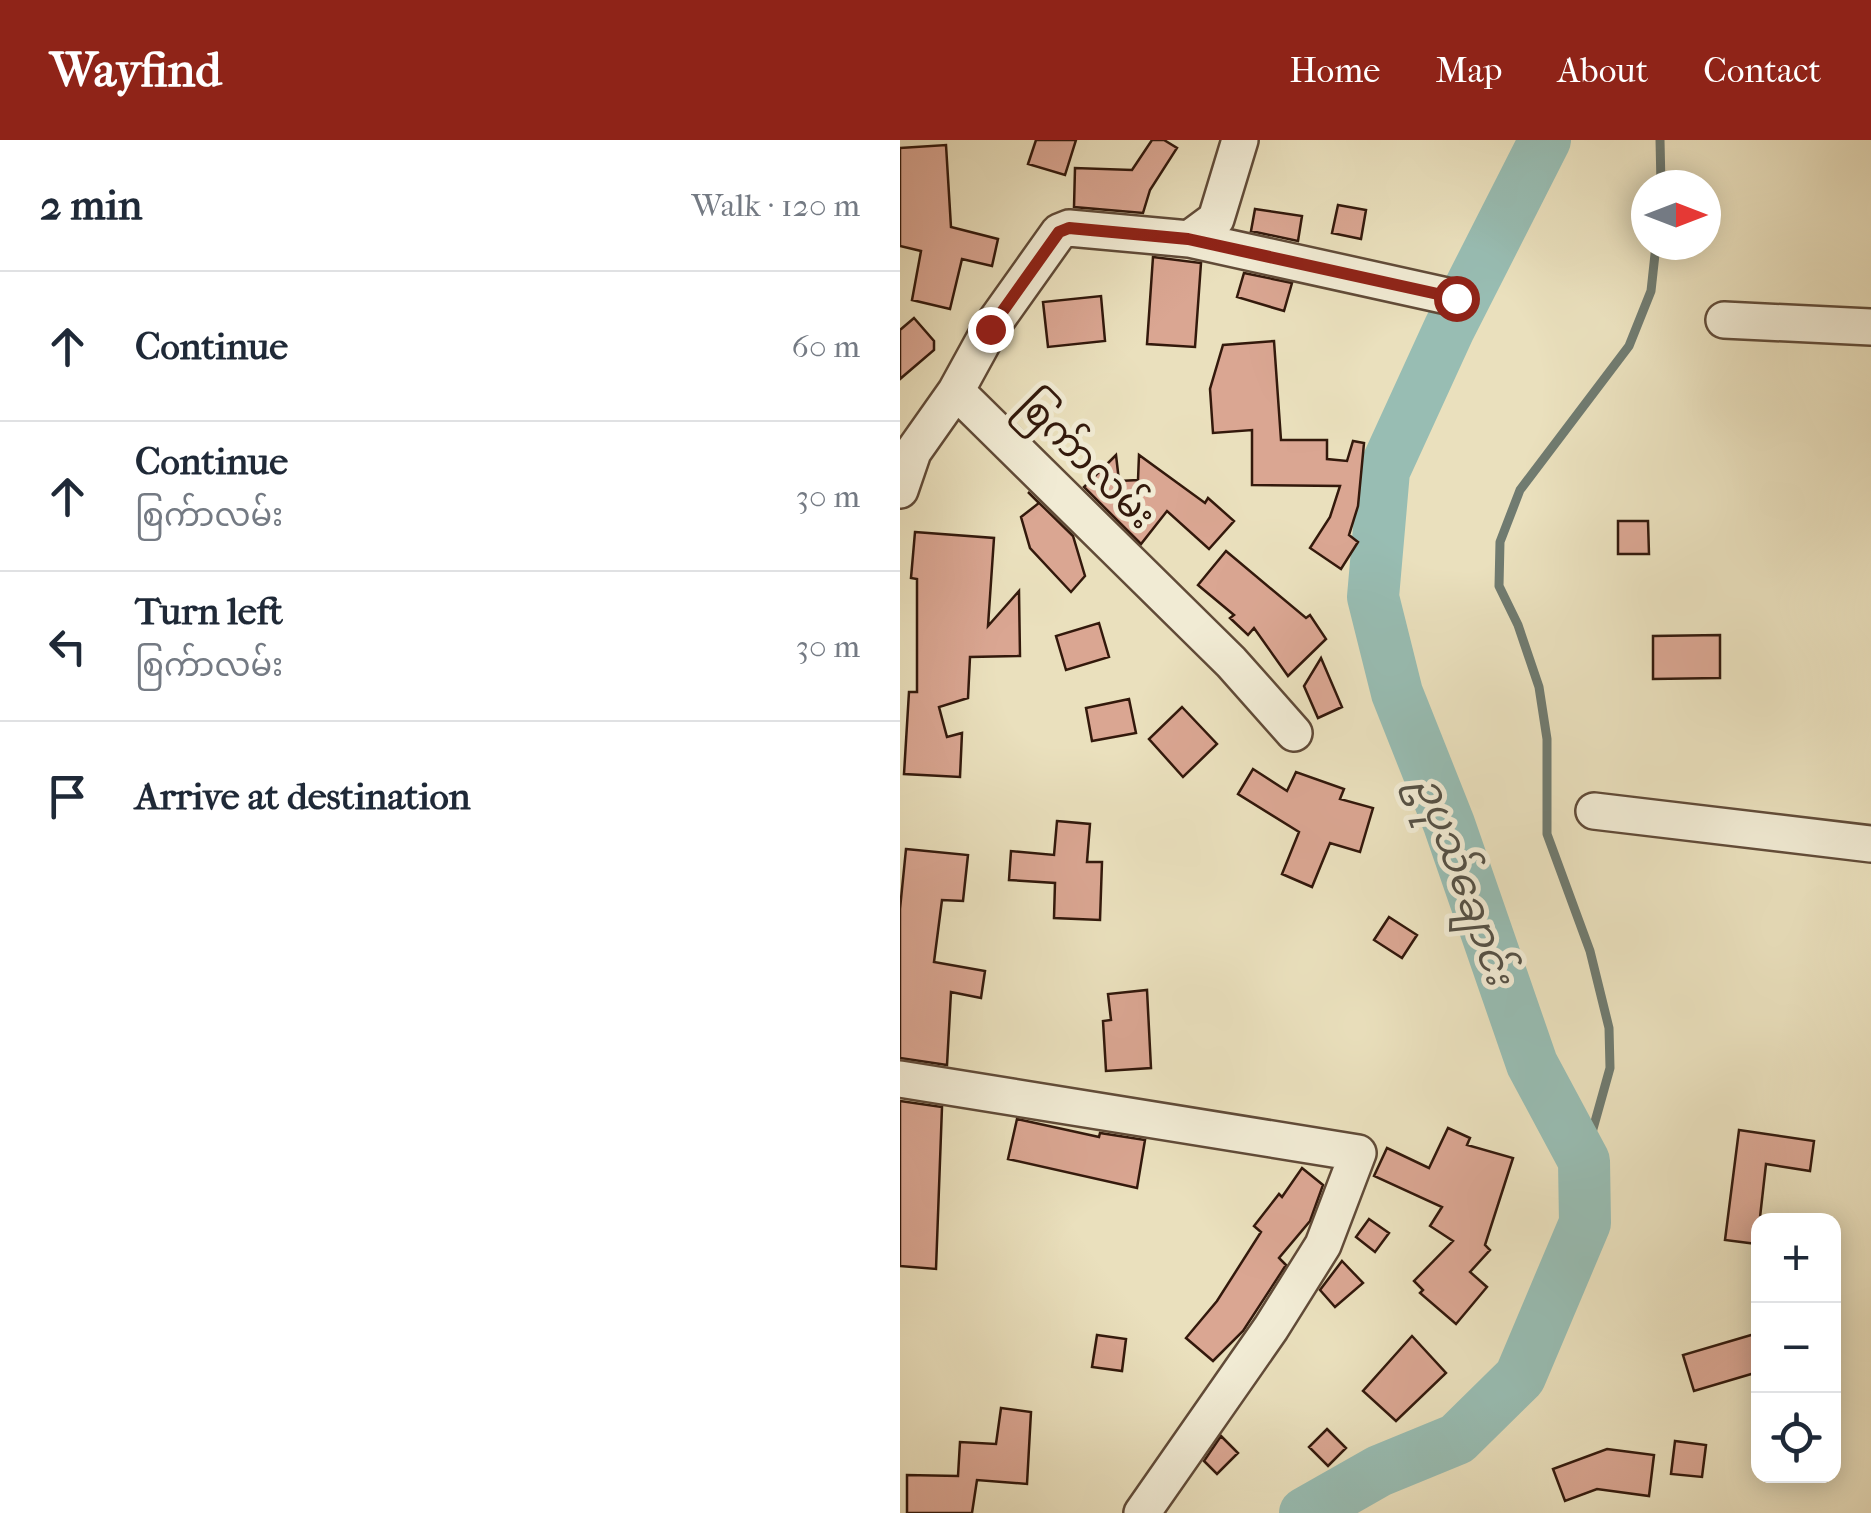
<!DOCTYPE html>
<html lang="en">
<head>
<meta charset="utf-8">
<style>
	body { margin:0; font-family:"IM FELL French Canon","Noto Sans Myanmar",serif; background:#f6f6f7; color:#1f2937 }
	.controls { position:absolute; right:30px; bottom:30px; display:grid; overflow:hidden; border-radius:20px; box-shadow:0 5px 25px #0003 }
	.controls button { width:90px; height:90px; display:grid; place-items:center; padding:0; border:0; border-bottom:2px solid #e0e1e3; background:#fff; color:#1f2937; font:50px sans-serif }
	.compass { position:absolute; left:731px; top:30px; width:90px; height:90px; border-radius:50%; background:#fff; box-shadow:0 5px 25px #0003; rotate:90deg }
	.stop { position:absolute; width:30px; height:30px; margin:-22px; border:8px solid #8f2418; border-radius:50%; background:#fff }
	.stop.end { background:#8f2418; border-color:#fff; box-shadow:0 2px 10px #0008 }
	.list { margin:0; padding:0; list-style:none }
	h2 { display:flex; justify-content:space-between; align-items:center; height:130px; margin:0; padding:0 40px; font-size:42px }
	h2 small { font-size:32px; font-weight:400; color:#747a83 }
	.list li { display:grid; grid-template-columns:65px 1fr auto; gap:30px; align-items:center; box-sizing:border-box; height:150px; padding:0 40px; border-top:2px solid #e0e1e3 }
	.list b { display:block; font-size:38px; white-space:nowrap }
	.list p { margin:0; font-size:32px; white-space:nowrap; color:#747a83 }
	.list em { font-size:32px; font-style:normal; color:#747a83 }
	.icon { flex:none; width:55px; height:55px; fill:none; stroke:currentColor; stroke-width:2; stroke-linecap:round; stroke-linejoin:round }
	.map { position:relative; flex:none; width:971px; height:1373px; overflow:hidden }
	header { display:flex; align-items:center; gap:60px; box-sizing:border-box; height:140px; padding:0 50px; background:#8f2418; color:#fff }
	header strong { font-size:48px }
	nav { display:flex; gap:55px; margin-inline-start:auto; font-size:35px }
	main { display:flex }
	aside { flex:1; background:#fff }
	.map>svg:first-child { display:block }
</style>
</head>
<body>
<header>
<strong>Wayfind</strong>
<nav><a>Home</a><a>Map</a><a>About</a><a>Contact</a></nav>
</header>
<main>
<aside>
<h2>2 min<small>Walk · 120 m</small></h2>
<ul class="list">
<li><svg class="icon" aria-label="ahead" viewBox="0 0 24 24"><path d="M12 20V5M6 11l6-6 6 6"/></svg><div><b>Continue</b></div><em>60 m</em></li>
<li><svg class="icon" aria-label="ahead" viewBox="0 0 24 24"><path d="M12 20V5M6 11l6-6 6 6"/></svg><div><b>Continue</b><p>စြက်ာလမ်း</p></div><em>30 m</em></li>
<li><svg class="icon" aria-label="left" viewBox="0 0 24 24"><path d="M17 20v-9H6M10 6l-5 5 5 5"/></svg><div><b>Turn left</b><p>စြက်ာလမ်း</p></div><em>30 m</em></li>
<li><svg class="icon" aria-label="arrive" viewBox="0 0 24 24"><path d="M6 21V4h12l-3 4 3 4H6"/></svg><div><b>Arrive at destination</b></div></li>
</ul>
</aside>
<div class="map">
<svg width="971" height="1373" viewBox="0 0 971 1373">
	<rect width="100%" height="100%" fill="#eae0bd"/>
	<filter id="stains"><feTurbulence type="fractalNoise" baseFrequency=".002" numOctaves="4"/><feColorMatrix values="0 0 0 0 .2 0 0 0 0 .09 0 0 0 0 .02 0 0 0 .5 -.17"/></filter>
	<radialGradient id="worn" r=".72"><stop offset=".6" stop-color="#630" stop-opacity="0"/><stop offset="1" stop-color="#630" stop-opacity=".3"/></radialGradient>
	<g fill="none" stroke-linecap="round" stroke-linejoin="round">
		<path stroke="#707b70" stroke-width="9" d="M 760,0 L 761,45
			M 684,1021 L 710,928 L 709,888 L 690,811 L 647,694 L 647,599 L 639,547 L 618,485 L 599,446 L 600,402 L 620,350 L 729,206 L 751,151 L 756,105"/>
		<path stroke="#98bdb3" stroke-width="52" d="M 405,1373 L 479,1331 L 557,1299 L 620,1237 L 685,1083 L 684,1021 L 632,924 L 549,684 L 497,553 L 473,457 L 484,331 L 549,189 L 645,0"/>
	</g>
	<path fill="#daa692" stroke="#33190c" stroke-width="2.5" d="M 136,0 L 176,0 L 165,35 L 128,24 Z
		M 252,0 L 264,0 L 277,8 L 250,50 L 243,73 L 174,67 L 175,28 L 232,30 Z
		M 46,5 L 51,87 L 98,99 L 92,126 L 62,119 L 50,169 L 12,160 L 21,111 L 0,106 L 0,8 Z
		M 438,65 L 466,70 L 461,99 L 432,93 Z
		M 355,69 L 402,76 L 398,101 L 351,91 Z
		M 253,117 L 301,123 L 295,207 L 247,204 Z
		M 344,133 L 392,143 L 384,171 L 337,157 Z
		M 201,156 L 205,201 L 148,207 L 143,162 Z
		M 14,178 L 34,201 L 34,210 L 0,239 L 0,190 Z
		M 374,201 L 381,300 L 427,300 L 427,319 L 447,321 L 453,301 L 464,303 L 458,366 L 449,395 L 458,402 L 441,429 L 410,408 L 430,377 L 440,346 L 352,345 L 352,290 L 313,293 L 310,249 L 323,205 Z
		M 216,315 L 219,341 L 238,340 L 239,315 L 305,363 L 308,358 L 334,381 L 309,409 L 267,371 L 241,404 L 184,347 Z
		M 128,352 L 173,396 L 185,436 L 171,452 L 130,408 L 121,377 L 139,363 Z
		M 718,381 L 748,381 L 749,414 L 718,414 Z
		M 15,392 L 94,398 L 88,486 L 119,451 L 120,516 L 70,517 L 68,558 L 39,567 L 47,597 L 62,593 L 60,637 L 4,634 L 9,552 L 17,552 L 17,439 L 11,438 Z
		M 326,411 L 406,478 L 410,475 L 426,499 L 388,536 L 354,488 L 348,495 L 330,478 L 334,475 L 298,445 Z
		M 199,483 L 209,517 L 166,530 L 156,496 Z
		M 820,495 L 820,538 L 753,539 L 753,496 Z
		M 421,518 L 442,567 L 418,578 L 404,546 Z
		M 229,559 L 236,593 L 192,601 L 186,568 Z
		M 282,567 L 317,604 L 283,637 L 249,599 Z
		M 353,629 L 387,651 L 396,632 L 444,649 L 440,659 L 473,668 L 460,712 L 430,703 L 412,747 L 382,734 L 399,692 L 338,654 Z
		M 157,681 L 190,684 L 187,722 L 202,722 L 200,780 L 154,778 L 155,743 L 109,740 L 111,711 L 154,715 Z
		M 6,709 L 68,715 L 63,761 L 42,760 L 34,822 L 85,831 L 81,858 L 51,852 L 47,925 L 0,918 L 0,769 Z
		M 489,777 L 517,795 L 502,818 L 474,800 Z
		M 247,850 L 251,928 L 206,931 L 203,881 L 211,880 L 208,854 Z
		M 0,961 L 42,967 L 36,1129 L 0,1126 Z
		M 117,979 L 199,997 L 200,993 L 245,1000 L 237,1048 L 108,1019 Z
		M 548,988 L 570,998 L 567,1005 L 613,1018 L 585,1105 L 590,1110 L 570,1132 L 587,1147 L 556,1184 L 520,1153 L 523,1150 L 514,1141 L 553,1101 L 530,1086 L 542,1067 L 474,1036 L 487,1008 L 529,1028 Z
		M 839,990 L 914,1001 L 910,1031 L 866,1024 L 857,1104 L 825,1100 Z
		M 402,1028 L 423,1045 L 410,1081 L 379,1118 L 386,1125 L 343,1191 L 313,1221 L 286,1198 L 317,1161 L 361,1092 L 354,1086 L 379,1054 L 382,1057 Z
		M 469,1079 L 489,1093 L 475,1112 L 456,1097 Z
		M 442,1121 L 463,1143 L 435,1167 L 420,1150 Z
		M 858,1193 L 858,1232 L 794,1251 L 783,1215 Z
		M 197,1195 L 226,1199 L 222,1231 L 192,1227 Z
		M 512,1196 L 546,1233 L 496,1281 L 463,1251 Z
		M 101,1268 L 131,1272 L 127,1344 L 77,1340 L 72,1373 L 7,1373 L 7,1335 L 58,1336 L 60,1302 L 96,1304 Z
		M 427,1289 L 446,1308 L 428,1326 L 409,1307 Z
		M 321,1296 L 338,1313 L 317,1334 L 304,1321 Z
		M 775,1301 L 806,1305 L 802,1337 L 771,1334 Z
		M 707,1309 L 754,1315 L 749,1356 L 697,1349 L 665,1361 L 653,1329 Z"/>
	<g fill="none" stroke-linecap="round" stroke-linejoin="round">
		<defs>
			<path id="minor" d="M 340,0 L 316,79 L 289,99 L 169,88 L 159,92 L 90,189 L 56,251 L 331,522 L 394,593
				M 289,99 L 556,158
				M 824,180 L 971,187
				M 0,350 L 13,312 L 56,251
				M 694,671 L 971,704
				M 0,939 L 458,1013 L 423,1105 L 371,1188 L 242,1373"/>
		</defs>
		<use href="#minor" stroke="#614b38" stroke-width="40"/>
		<use href="#minor" stroke="#f1ebd4" stroke-width="35"/>
	</g>
	<g fill="none" stroke-linecap="round" stroke-linejoin="round">
		<path stroke="#8f2418" stroke-width="12" d="M 90,189 L 159,92 L 169,88 L 288,99 L 556,158"/>
	</g>
	<g text-anchor="middle" stroke-width="10" stroke-linejoin="round" paint-order="stroke">
		<g font-size="38" fill="#33190c" stroke="#f1ebd4">
			<text transform="translate(187 320) rotate(45)" y="13">စြက်ာလမ်း</text>
		</g>
		<g font-size="40" font-style="italic" fill="#565246" stroke="#f1ebd4">
			<text transform="translate(565 740) rotate(70)" y="14">ဥပုသ်ချောင်း</text>
		</g>
	</g>
	<rect width="100%" height="100%" filter="url(#stains)"/>
	<rect width="100%" height="100%" fill="url(#worn)"/>
</svg>
<div class="controls">
<button>+</button>
<button>−</button>
<button><svg class="icon" aria-label="locate" viewBox="0 0 24 24"><circle cx="12" cy="12" r="6"/><path d="M12 2v4M12 18v4M2 12h4M18 12h4"/></svg></button>
</div>
<svg class="compass" viewBox="-18 -18 36 36"><path d="M0-13l5 13h-10z" fill="#e53935"/><path d="M0 13l5-13h-10z" fill="#747a83"/></svg>
<div class="stop" style="left:556px;top:158px"></div>
<div class="stop end" style="left:90px;top:189px"></div>
</div>
</main>
</body>
</html>
